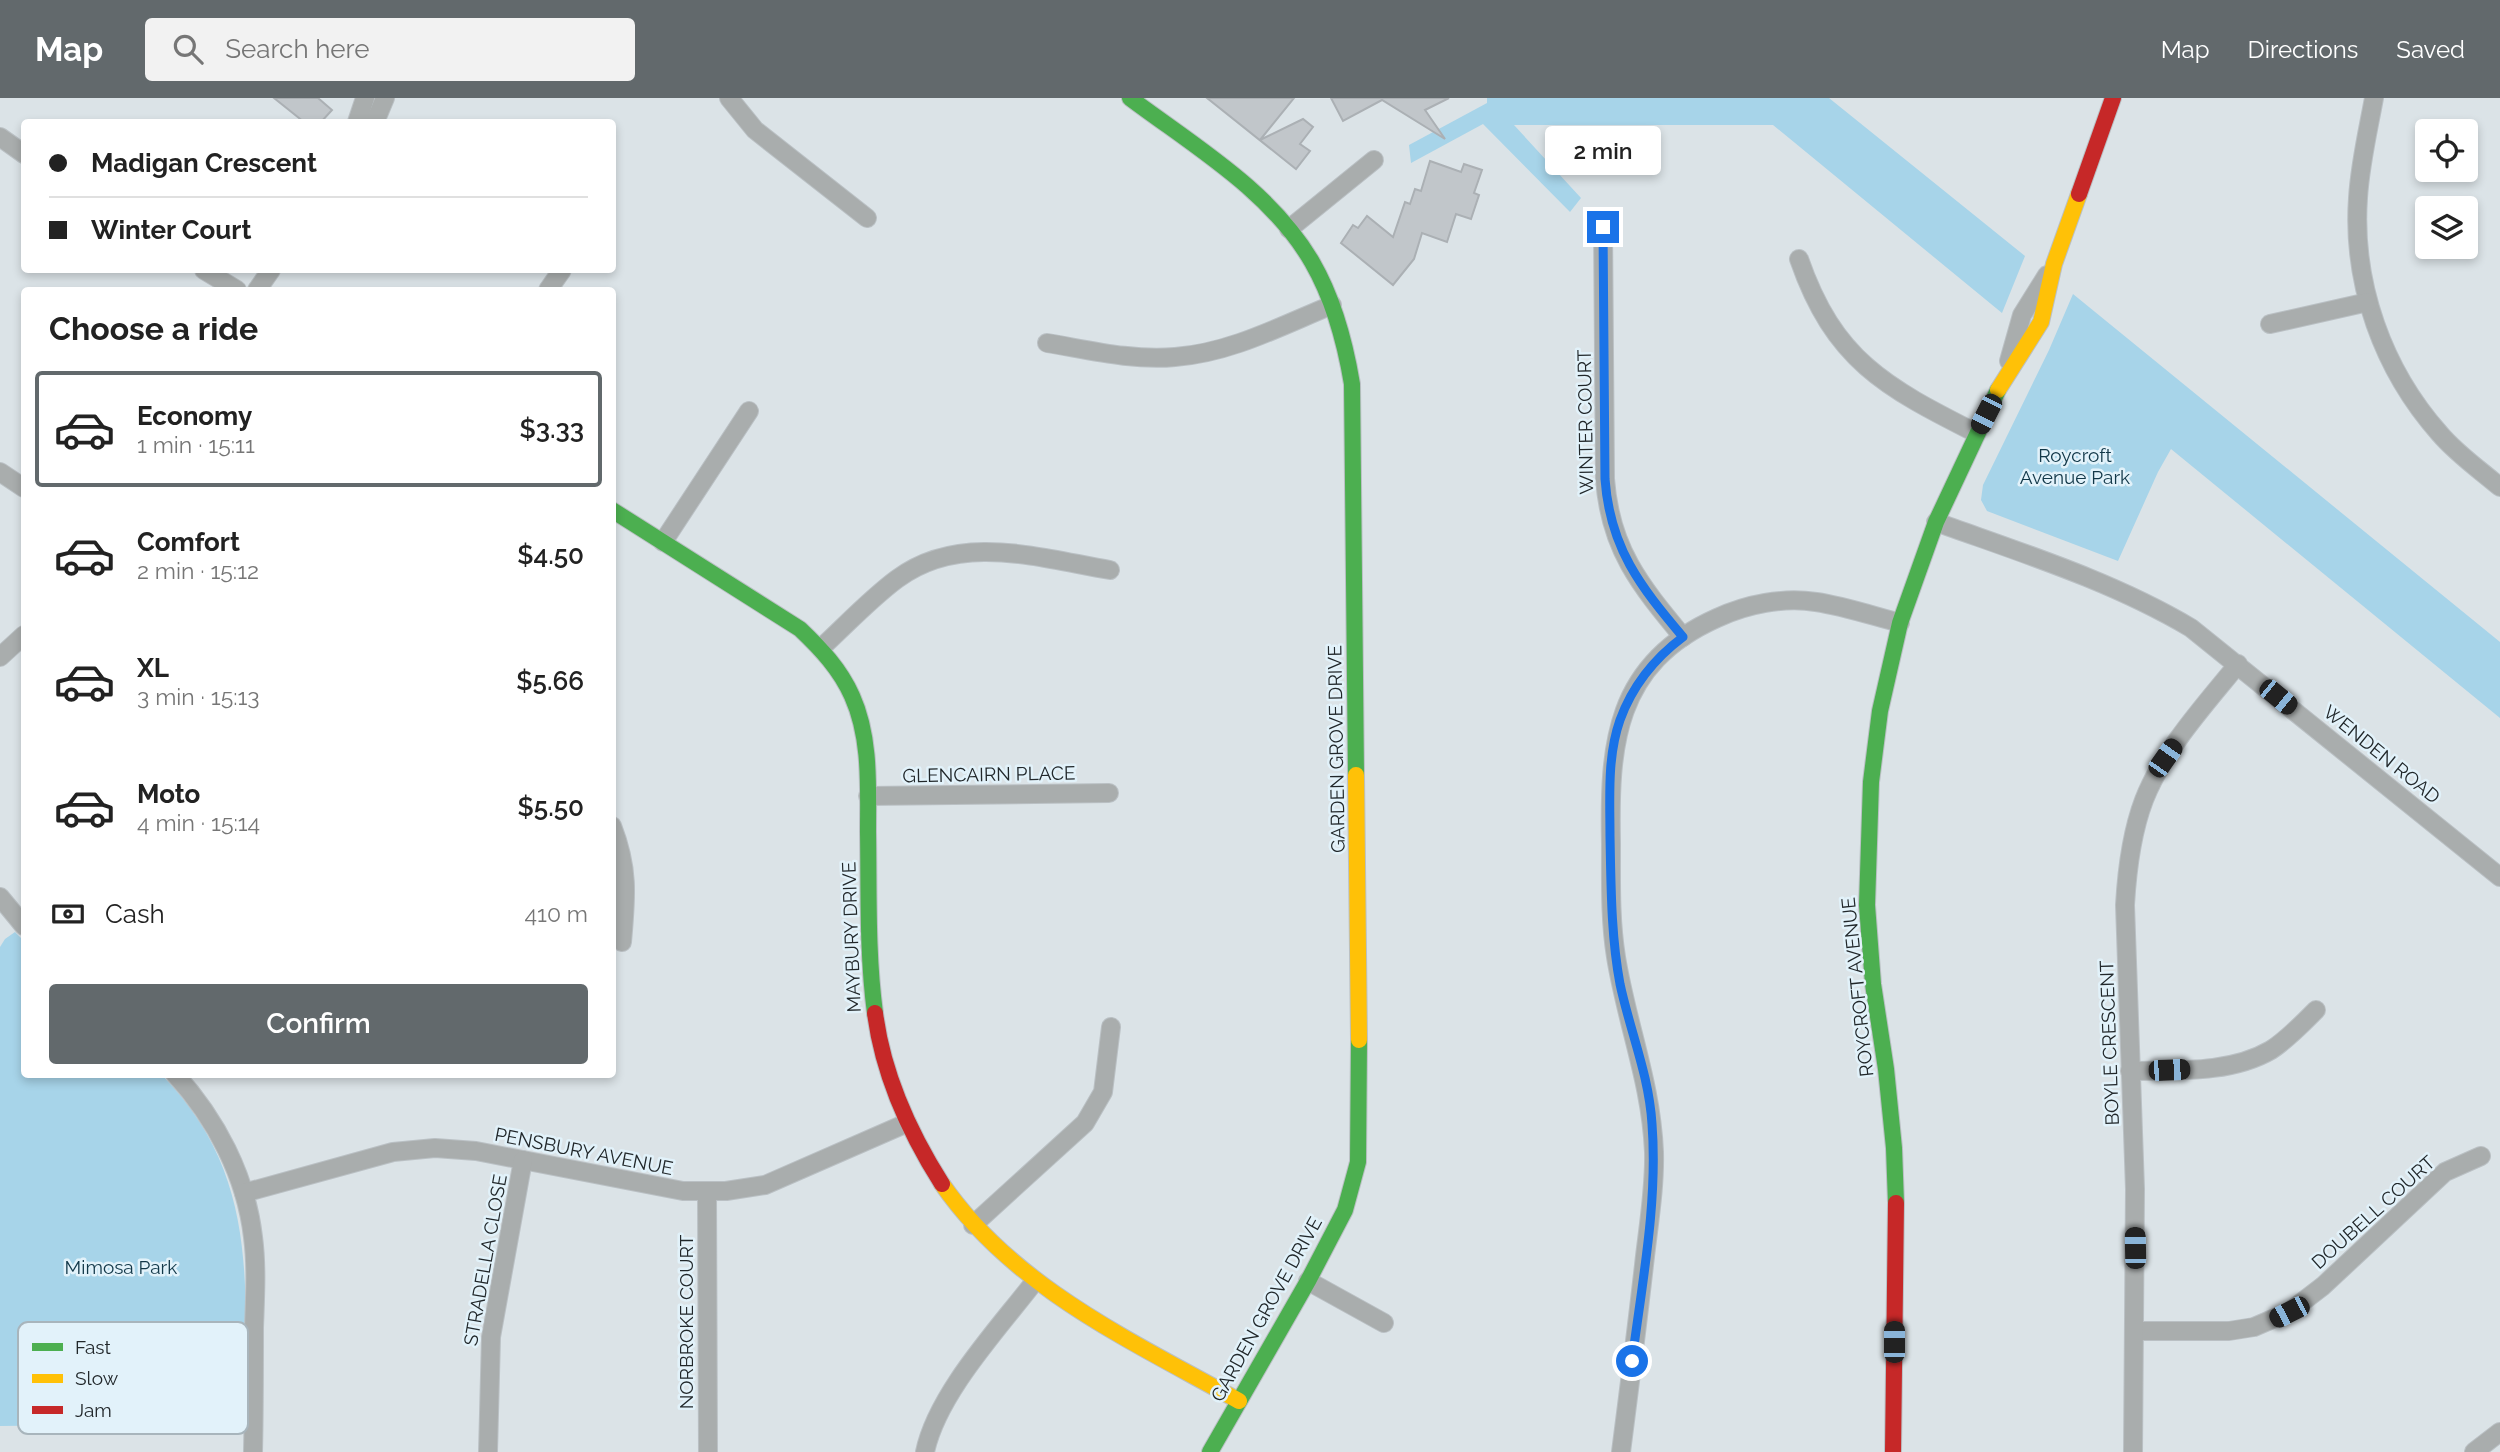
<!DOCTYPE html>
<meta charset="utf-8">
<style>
body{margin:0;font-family:Raleway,sans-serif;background:#f2f2f2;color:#222;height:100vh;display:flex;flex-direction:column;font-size:26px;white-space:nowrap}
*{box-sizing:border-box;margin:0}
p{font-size:23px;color:#767676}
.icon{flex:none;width:38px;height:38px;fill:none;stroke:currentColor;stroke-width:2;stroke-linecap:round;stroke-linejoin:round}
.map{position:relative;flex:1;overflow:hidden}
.side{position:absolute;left:21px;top:189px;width:595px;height:791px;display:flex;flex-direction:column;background:#fff;border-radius:7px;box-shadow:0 4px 10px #0003}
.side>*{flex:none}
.banner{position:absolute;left:21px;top:21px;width:595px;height:154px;border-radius:7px;box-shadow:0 4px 10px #0003;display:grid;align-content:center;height:154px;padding:0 28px;background:#fff}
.controls{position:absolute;left:2415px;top:21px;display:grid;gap:14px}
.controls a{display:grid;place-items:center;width:63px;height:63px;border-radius:7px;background:#fff;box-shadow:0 4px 10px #0003;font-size:35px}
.end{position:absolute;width:32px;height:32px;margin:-16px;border:9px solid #1a73e8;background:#fff;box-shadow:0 0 0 4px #fff}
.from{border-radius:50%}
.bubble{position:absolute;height:49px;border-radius:7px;background:#fff;box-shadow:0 4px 10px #0003;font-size:23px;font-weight:600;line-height:49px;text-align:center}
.car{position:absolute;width:21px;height:42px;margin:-21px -10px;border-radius:9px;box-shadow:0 0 5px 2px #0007;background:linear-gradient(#222 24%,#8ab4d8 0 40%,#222 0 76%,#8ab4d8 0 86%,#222 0)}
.banner b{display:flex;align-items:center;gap:24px;height:66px;font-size:26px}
.banner b+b{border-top:2px solid #e0e0e0}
.banner i{width:18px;height:18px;background:#222}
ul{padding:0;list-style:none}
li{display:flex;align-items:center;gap:21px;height:116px;margin:0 14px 10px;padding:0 14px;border:4px solid transparent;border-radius:7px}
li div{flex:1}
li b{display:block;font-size:26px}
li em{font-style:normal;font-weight:600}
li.selected{border-color:#62696c}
li>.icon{width:63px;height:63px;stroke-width:1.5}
h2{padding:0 28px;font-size:32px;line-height:84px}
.pay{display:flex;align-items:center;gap:18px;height:77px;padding:0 28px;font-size:26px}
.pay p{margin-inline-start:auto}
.primary-button{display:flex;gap:14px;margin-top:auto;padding:14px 28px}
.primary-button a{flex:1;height:80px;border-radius:7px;background:#62696c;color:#fff;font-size:28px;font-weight:600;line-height:80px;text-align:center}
header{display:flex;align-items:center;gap:42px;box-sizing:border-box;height:98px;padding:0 35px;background:#62696c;color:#fff}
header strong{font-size:33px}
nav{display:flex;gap:38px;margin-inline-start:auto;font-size:24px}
.search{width:490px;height:63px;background:#f2f2f2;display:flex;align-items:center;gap:18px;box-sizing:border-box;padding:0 24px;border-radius:7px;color:#767676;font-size:26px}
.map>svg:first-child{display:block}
.green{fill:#a7d4e9}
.building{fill:#c1c6ca;stroke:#abb0b4;stroke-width:2}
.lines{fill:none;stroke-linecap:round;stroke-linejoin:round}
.street-casing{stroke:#bac0c4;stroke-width:20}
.fast-casing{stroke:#bac0c4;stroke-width:18}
.slow-casing{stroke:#bac0c4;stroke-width:18}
.jam-casing{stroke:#bac0c4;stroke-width:18}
.street{stroke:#a9adad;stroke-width:18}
.fast{stroke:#4caf50;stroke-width:16}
.slow{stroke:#ffc107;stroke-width:16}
.jam{stroke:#c62828;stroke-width:16}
.route{stroke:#1a73e8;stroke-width:9}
.labels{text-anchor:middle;stroke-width:5;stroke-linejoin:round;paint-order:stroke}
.street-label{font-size:19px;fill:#21272a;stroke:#e2f2fa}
.park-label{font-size:19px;fill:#113748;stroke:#e2f2fa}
.key{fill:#e2f2fa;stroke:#a8b5bc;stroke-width:2}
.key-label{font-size:19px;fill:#21272a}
</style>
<header>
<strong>Map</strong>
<div class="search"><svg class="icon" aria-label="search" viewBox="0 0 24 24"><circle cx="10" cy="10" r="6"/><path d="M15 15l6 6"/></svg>Search here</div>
<nav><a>Map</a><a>Directions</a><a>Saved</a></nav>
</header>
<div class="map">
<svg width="2500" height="1354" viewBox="0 0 2500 1354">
<rect width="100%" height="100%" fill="#dbe3e7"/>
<!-- green -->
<g class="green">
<polygon points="1487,0 1829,0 2025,158 2002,215 1773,27 1514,27 1581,100 1570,114 1483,26 1411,65 1409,47 1487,5"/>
<polygon points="2073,196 2500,544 2500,620 2171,351 2158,374 2118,463 1987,413 1981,402 1983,387 2049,252"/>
<path d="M15,834L24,843V976L162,977C262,1079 245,1195 244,1325L0,1328V849L5,841Z"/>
</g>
<!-- building -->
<g class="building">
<polygon points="274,0 318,0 332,12 321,24 304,24"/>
<polygon points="1207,0 1294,0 1260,42 1303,21 1313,29 1300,46 1310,53 1296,71"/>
<polygon points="1331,0 1449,0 1425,12 1445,41 1382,2 1343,23"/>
<polygon points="1430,63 1461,74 1464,66 1482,72 1474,95 1479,97 1471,121 1456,116 1447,144 1422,135 1414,161 1393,187 1341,145 1353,127 1358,130 1367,118 1393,139 1405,104 1410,106 1415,91 1421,93"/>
</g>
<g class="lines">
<defs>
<g id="street">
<polyline points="729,0 755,32 867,120"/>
<path d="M2374,0C2368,33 2360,66 2358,100C2352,186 2383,272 2440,336C2457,356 2480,372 2500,389"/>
<polyline points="357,24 365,0"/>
<polyline points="375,24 385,0"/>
<polyline points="0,39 24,56"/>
<path d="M1603,129L1605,381C1610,451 1640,487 1683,539"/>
<polyline points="1289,131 1374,62"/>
<path d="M1799,161C1834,262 1885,289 1976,335"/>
<polyline points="204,172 237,192"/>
<polyline points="257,192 271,172"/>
<polyline points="548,192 562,172"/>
<polyline points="2270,226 2368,204"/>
<path d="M1047,245C1089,252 1133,263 1175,259C1230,255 1281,228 1332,207"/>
<polyline points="2009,263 2022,217 2047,177"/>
<polyline points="0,374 24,390"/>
<path d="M1936,424C2022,455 2112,483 2191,530L2500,779"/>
<polyline points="663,444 749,313"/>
<path d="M821,550C846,527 870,501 897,481C960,434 1039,460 1110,472"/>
<polyline points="0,559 24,537"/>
<polyline points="868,698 1109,695"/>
<path d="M612,728C629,771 626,799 622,844"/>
<polyline points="0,799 24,828"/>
<path d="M2130,973C2176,972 2230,976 2271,952C2288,941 2302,926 2316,912"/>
<path d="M175,976C216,1021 246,1078 253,1139C257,1169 255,1200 254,1230C254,1271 254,1313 253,1354"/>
<polyline points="707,1094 708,1354"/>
<polyline points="244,1095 393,1054 435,1050 476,1053 683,1093 726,1093 765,1087 907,1025"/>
<polyline points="973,1127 1085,1025 1103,994 1111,929"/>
<polyline points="1308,1183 1384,1225"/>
<polyline points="2134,1233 2229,1233 2254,1229 2289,1214 2323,1188 2445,1074 2481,1058"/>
<polyline points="488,1354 491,1239 523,1062"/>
<path d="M925,1354C937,1296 998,1231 1035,1183"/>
<path d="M1621,1354C1629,1292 1637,1229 1644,1167C1648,1130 1655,1091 1654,1054C1651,984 1627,927 1616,859C1610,822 1611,784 1611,746C1609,647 1614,566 1717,520C1747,506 1783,499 1816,504C1844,508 1873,518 1900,525"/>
<path d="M2133,1354L2135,1091L2125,807C2127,772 2131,736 2144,702C2164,651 2204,608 2238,566"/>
<polyline points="2474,1354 2500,1334"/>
</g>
<g id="fast">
<path d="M1130,0C1194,48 1271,93 1312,164C1334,202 1345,244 1352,286L1356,677"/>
<path d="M612,412L800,531C821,551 840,571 852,598C871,640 868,689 868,734C869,794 867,855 875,915"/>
<polyline points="1896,1105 1894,1050 1886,971 1873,886 1867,807 1871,684 1880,613 1900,525 1936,424 1998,292"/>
<polyline points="1210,1354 1308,1183 1345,1112 1358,1064 1359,942"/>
</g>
<g id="slow">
<polyline points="1998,292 2041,224 2054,166 2079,96"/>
<polyline points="1356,677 1359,942"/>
<path d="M942,1086C1014,1190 1132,1243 1239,1303"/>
</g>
<g id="jam">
<polyline points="2079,96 2113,0"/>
<path d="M875,915C883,977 909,1034 942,1086"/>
<polyline points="1893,1354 1896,1105"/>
</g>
</defs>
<!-- street casing -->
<use href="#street" class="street-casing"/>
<!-- fast casing -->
<use href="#fast" class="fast-casing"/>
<!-- slow casing -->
<use href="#slow" class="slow-casing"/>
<!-- jam casing -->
<use href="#jam" class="jam-casing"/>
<!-- street -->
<use href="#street" class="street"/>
<!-- fast -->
<use href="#fast" class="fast"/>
<!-- slow -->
<use href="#slow" class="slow"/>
<!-- jam -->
<use href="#jam" class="jam"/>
</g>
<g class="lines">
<!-- route -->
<path class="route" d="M1603,129L1605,381C1610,450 1640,488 1683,539C1655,560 1632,589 1620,622C1607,659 1610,700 1610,738C1611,788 1611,838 1620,886C1630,933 1649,977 1652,1026C1658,1104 1642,1185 1632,1263"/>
</g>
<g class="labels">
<!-- street labels -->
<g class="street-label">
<text transform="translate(1585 324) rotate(-91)" y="7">WINTER COURT</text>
<text transform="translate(1336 651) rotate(-91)" y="7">GARDEN GROVE DRIVE</text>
<text transform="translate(2382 656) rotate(39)" y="7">WENDEN ROAD</text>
<text transform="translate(989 676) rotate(-1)" y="7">GLENCAIRN PLACE</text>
<text transform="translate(851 839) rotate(-92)" y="7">MAYBURY DRIVE</text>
<text transform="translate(1857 889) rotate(-96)" y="7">ROYCROFT AVENUE</text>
<text transform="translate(2109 945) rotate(-92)" y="7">BOYLE CRESCENT</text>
<text transform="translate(584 1053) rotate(11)" y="7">PENSBURY AVENUE</text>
<text transform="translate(2373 1114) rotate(-42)" y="7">DOUBELL COURT</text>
<text transform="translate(485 1162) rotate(-80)" y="7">STRADELLA CLOSE</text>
<text transform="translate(1266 1211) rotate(-61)" y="7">GARDEN GROVE DRIVE</text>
<text transform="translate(686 1224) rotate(-90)" y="7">NORBROKE COURT</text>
</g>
<!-- park labels -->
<g class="park-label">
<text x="2075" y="364">Roycroft<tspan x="2075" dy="22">Avenue Park</tspan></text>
<text x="121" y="1176">Mimosa Park</text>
</g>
</g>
<!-- legend -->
<rect x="18" y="1224" width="230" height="112" rx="10" class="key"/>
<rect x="32" y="1245" width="31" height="8" fill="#4caf50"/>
<rect x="32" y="1276" width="31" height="9" fill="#ffc107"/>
<rect x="32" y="1308" width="31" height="8" fill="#c62828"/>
<g class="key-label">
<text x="75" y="1256">Fast</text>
<text x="75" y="1287">Slow</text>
<text x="75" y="1319">Jam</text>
</g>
</svg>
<div class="controls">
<a><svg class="icon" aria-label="locate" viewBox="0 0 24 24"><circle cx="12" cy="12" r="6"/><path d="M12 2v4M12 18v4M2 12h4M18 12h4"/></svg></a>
<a><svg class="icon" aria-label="layers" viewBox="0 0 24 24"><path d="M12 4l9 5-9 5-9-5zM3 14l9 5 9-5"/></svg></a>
</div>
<i class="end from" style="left:1632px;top:1263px"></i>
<i class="end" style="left:1603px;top:129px"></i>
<div class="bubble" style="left:1545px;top:28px;width:116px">2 min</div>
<i class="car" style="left:1986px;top:316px;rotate:207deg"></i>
<i class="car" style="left:2278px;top:599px;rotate:129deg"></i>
<i class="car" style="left:2165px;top:660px;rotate:35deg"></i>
<i class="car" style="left:2169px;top:972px;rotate:88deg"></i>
<i class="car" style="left:2135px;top:1150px;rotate:359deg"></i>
<i class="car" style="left:2289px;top:1214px;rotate:243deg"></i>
<i class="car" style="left:1894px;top:1244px;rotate:0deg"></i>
<div class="banner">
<b><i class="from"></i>Madigan Crescent</b>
<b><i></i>Winter Court</b>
</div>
<section class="side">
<h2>Choose a ride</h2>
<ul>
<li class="selected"><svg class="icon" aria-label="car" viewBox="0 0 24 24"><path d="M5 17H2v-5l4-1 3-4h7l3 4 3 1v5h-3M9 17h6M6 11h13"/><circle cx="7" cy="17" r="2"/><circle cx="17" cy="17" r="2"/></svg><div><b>Economy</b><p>1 min · 15:11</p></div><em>$3.33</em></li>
<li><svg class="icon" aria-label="car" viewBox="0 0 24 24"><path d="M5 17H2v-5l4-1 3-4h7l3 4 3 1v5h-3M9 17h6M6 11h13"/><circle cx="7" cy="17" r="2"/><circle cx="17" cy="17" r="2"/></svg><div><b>Comfort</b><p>2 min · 15:12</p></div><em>$4.50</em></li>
<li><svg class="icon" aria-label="car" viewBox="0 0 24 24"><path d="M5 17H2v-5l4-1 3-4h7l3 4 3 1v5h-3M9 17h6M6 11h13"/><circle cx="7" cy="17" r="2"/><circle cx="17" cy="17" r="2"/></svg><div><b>XL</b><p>3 min · 15:13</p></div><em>$5.66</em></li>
<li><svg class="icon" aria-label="car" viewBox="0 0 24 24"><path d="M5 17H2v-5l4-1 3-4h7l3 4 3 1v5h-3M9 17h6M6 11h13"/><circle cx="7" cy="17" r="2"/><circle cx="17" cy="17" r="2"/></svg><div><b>Moto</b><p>4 min · 15:14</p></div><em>$5.50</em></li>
</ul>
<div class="pay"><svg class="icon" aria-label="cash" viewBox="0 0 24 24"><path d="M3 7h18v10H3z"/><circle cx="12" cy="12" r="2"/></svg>Cash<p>410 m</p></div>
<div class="primary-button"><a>Confirm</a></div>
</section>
</div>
